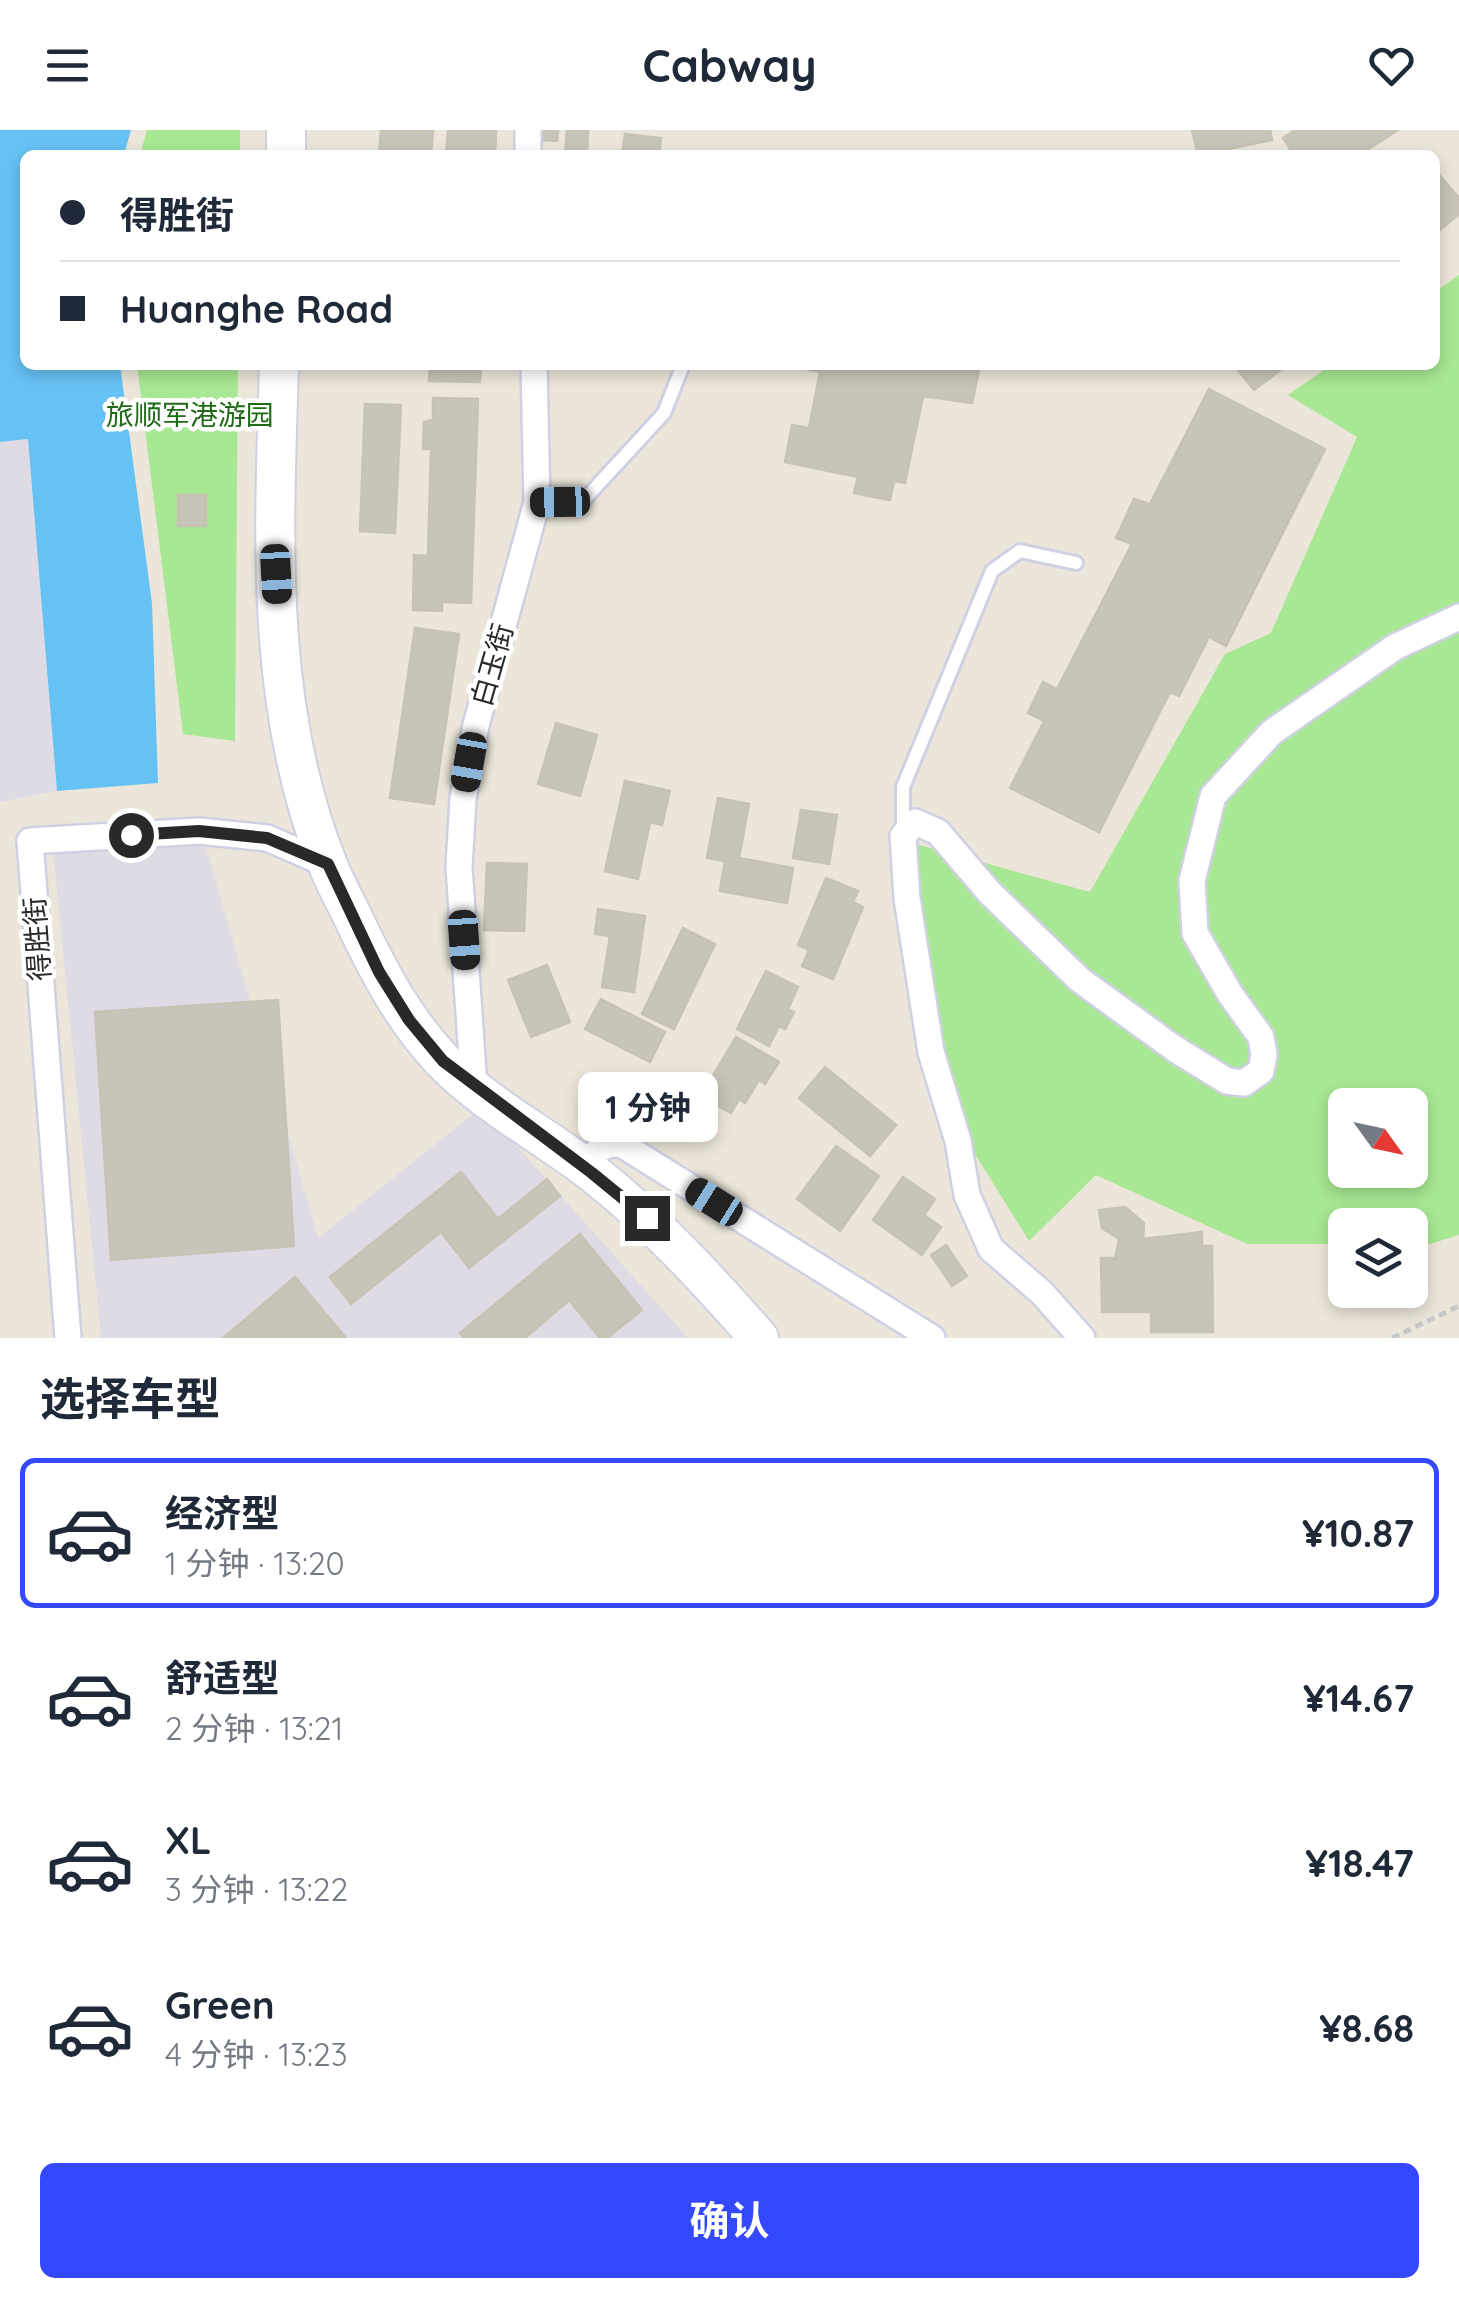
<!DOCTYPE html>
<html lang="zh">
<meta charset="utf-8">
<style>
body{margin:0;font-family:Quicksand,"Noto Sans SC",sans-serif;background:#f6f6f7;color:#1f2937;height:100vh;display:flex;flex-direction:column;font-size:38px;white-space:nowrap}
*{box-sizing:border-box;margin:0}
p{font-size:32px;color:#747a83}
.icon{flex:none;width:55px;height:55px;fill:none;stroke:currentColor;stroke-width:2;stroke-linecap:round;stroke-linejoin:round}
.map{position:relative;height:1208px;overflow:hidden}
.panel{display:flex;flex-direction:column;background:#fff;flex:1}
.panel>*{flex:none}
.banner{position:absolute;left:20px;top:20px;width:1420px;height:220px;border-radius:15px;box-shadow:0 5px 15px #0003;display:grid;align-content:center;height:220px;padding:0 40px;background:#fff}
.needle{width:65px;rotate:123deg}
.fabs{position:absolute;left:1328px;top:958px;display:grid;gap:20px}
.fabs a{display:grid;place-items:center;width:100px;height:100px;border-radius:15px;background:#fff;box-shadow:0 5px 15px #0003;font-size:50px}
.end{position:absolute;width:45px;height:45px;margin:-22px;border:12px solid #292929;background:#fff;box-shadow:0 0 0 5px #fff}
.from{border-radius:50%}
.bubble{position:absolute;height:70px;border-radius:15px;background:#fff;box-shadow:0 5px 15px #0003;font-size:32px;font-weight:700;line-height:70px;text-align:center}
.car{position:absolute;width:30px;height:60px;margin:-30px -15px;border-radius:12px;box-shadow:0 0 8px 2px #0007;background:linear-gradient(#222 24%,#8ab4d8 0 40%,#222 0 76%,#8ab4d8 0 86%,#222 0)}
.banner b{display:flex;align-items:center;gap:35px;height:95px;font-size:38px}
.banner b+b{border-top:2px solid #e0e1e3}
.banner i{width:25px;height:25px;background:#1f2937}
ul{padding:0;list-style:none}
li{display:flex;align-items:center;gap:30px;height:150px;margin:0 20px 15px;padding:0 20px;border:5px solid transparent;border-radius:15px}
li div{flex:1}
li b{display:block;font-size:38px}
li em{font-style:normal;font-weight:700}
li.current{border-color:#3448ff}
li>.icon{width:90px;height:90px;stroke-width:1.5}
h2{padding:0 40px;font-size:45px;line-height:120px}
.cta{display:flex;gap:20px;margin-top:auto;padding:20px 40px}
.cta a{flex:1;height:115px;border-radius:15px;background:#3448ff;color:#fff;font-size:40px;font-weight:700;line-height:115px;text-align:center}
header{display:flex;justify-content:space-between;align-items:center;height:130px;padding:0 40px;background:#fff;font-size:45px;font-weight:700}
.map>svg:first-child{display:block}
.industrial{fill:#dfdbe4}
.green{fill:#a8e793;fill-rule:evenodd}
.water{fill:#66c2f5}
.building{fill:#c7c4b9;stroke:#c8c2b4;stroke-width:2.5}
.lines{fill:none;stroke-linecap:round;stroke-linejoin:round}
.service-casing{stroke:#cfd1e3;stroke-width:18}
.minor-casing{stroke:#cfd1e3;stroke-width:30}
.secondary-casing{stroke:#cfd1e3;stroke-width:42}
.path{stroke:#c7c7c7;stroke-width:5;stroke-dasharray:8 5;stroke-linecap:butt}
.service{stroke:#fff;stroke-width:12}
.minor{stroke:#fff;stroke-width:25}
.secondary{stroke:#fff;stroke-width:38}
.route{stroke:#292929;stroke-width:12}
.labels{text-anchor:middle;stroke-width:9;stroke-linejoin:round;paint-order:stroke}
.park-label{font-size:28px;fill:#1f6a15;stroke:#fff}
.street-label{font-size:28px;fill:#292929;stroke:#fff}
</style>
<header><svg class="icon" aria-label="menu" viewBox="0 0 24 24"><path d="M4 6h16M4 12h16M4 18h16"/></svg>Cabway<svg class="icon" aria-label="heart" viewBox="0 0 24 24"><path d="M12 20l-8-8c-3-5 5-10 8-4 3-6 11-1 8 4z"/></svg></header>
<div class="map">
<svg width="1459" height="1208" viewBox="0 0 1459 1208">
<rect width="100%" height="100%" fill="#ece6da"/>
<!-- industrial -->
<g class="industrial">
<polygon points="28,309 57,661 0,672 0,312"/>
<polygon points="204,710 318,1108 482,977 688,1208 101,1208 53,719"/>
</g>
<!-- green -->
<g class="green">
<polygon points="147,0 240,0 240,25 140,25"/>
<path d="M1459,145V1105L1430,1114H1410V1095H1345V1114H1247L1096,1045L1029,1111L949,982L912,713L1090,762L1225,524L1271,503L1357,307L1288,265L1331,235H1435V162ZM1345,975H1410V1040H1345Z"/>
<polygon points="137,235 238,235 235,611 183,604"/>
</g>
<!-- water -->
<polygon class="water" points="0,0 131,0 124,25 25,25 25,235 120,235 152,473 158,653 57,661 28,309 0,312"/>
<!-- building -->
<g class="building">
<polygon points="381,0 433,0 431,25 379,25"/>
<polygon points="448,0 496,0 495,25 446,25"/>
<polygon points="540,0 558,0 557,11 540,10"/>
<polygon points="567,0 588,0 587,25 565,25"/>
<polygon points="1192,0 1270,0 1272,10 1198,25"/>
<polygon points="1296,0 1398,0 1359,25 1294,25 1283,8"/>
<polygon points="625,4 661,8 659,25 622,25"/>
<polygon points="1435,40 1459,68 1459,84 1435,104"/>
<polygon points="430,235 481,235 480,252 429,251"/>
<polygon points="808,235 980,235 972,273 923,266 905,353 894,351 890,370 854,363 858,347 785,332 792,295 809,298 820,242 807,239"/>
<polygon points="1234,235 1287,235 1254,260"/>
<polygon points="1209,259 1325,319 1226,516 1209,507 1179,566 1170,562 1099,702 1010,658 1044,591 1028,583 1043,552 1057,559 1132,414 1116,408 1134,369 1150,374"/>
<polygon points="433,268 478,269 471,473 442,472 442,481 413,480 414,425 428,426 431,319 423,319 424,292 433,290"/>
<polygon points="365,274 401,275 395,403 360,401"/>
<rect x="178" y="365" width="28" height="31"/>
<polygon points="415,498 459,504 434,674 390,668"/>
<polygon points="556,593 597,605 580,666 538,654"/>
<polygon points="625,651 670,661 662,695 650,692 638,749 605,741"/>
<polygon points="718,668 749,674 739,728 793,738 787,773 720,761 725,731 707,728"/>
<polygon points="801,680 837,685 829,734 793,728"/>
<polygon points="487,733 527,734 524,801 484,800"/>
<polygon points="826,748 858,761 853,772 863,777 833,849 802,836 809,820 798,815"/>
<polygon points="598,779 645,786 634,862 602,857 610,806 595,804"/>
<polygon points="683,798 715,814 674,899 642,884"/>
<polygon points="547,835 570,892 531,907 508,850"/>
<polygon points="766,841 798,857 788,879 794,882 785,899 779,896 769,916 737,899"/>
<polygon points="601,869 665,902 650,932 585,899"/>
<polygon points="278,870 294,1116 111,1130 95,882"/>
<polygon points="736,907 779,932 765,954 759,950 745,973 739,969 731,983 701,966"/>
<polygon points="825,937 896,995 870,1026 799,968"/>
<polygon points="836,1016 879,1046 840,1101 797,1069"/>
<polygon points="461,1042 498,1089 547,1049 560,1066 469,1138 441,1102 351,1174 330,1147"/>
<polygon points="903,1047 935,1069 924,1085 941,1097 922,1125 873,1090"/>
<polygon points="1125,1077 1144,1093 1143,1109 1202,1102 1202,1116 1212,1116 1213,1202 1151,1202 1151,1182 1102,1182 1101,1128 1115,1128 1119,1109 1102,1098 1099,1080"/>
<polygon points="580,1104 642,1180 607,1208 600,1208 569,1170 525,1208 464,1208 460,1203"/>
<polygon points="946,1115 967,1146 952,1156 931,1125"/>
<polygon points="295,1147 346,1208 223,1208"/>
</g>
<g class="lines">
<defs>
<g id="service">
<polyline points="537,372 583,371 664,283 683,235"/>
<polyline points="903,704 903,657 992,441 1020,421 1076,433"/>
</g>
<g id="minor">
<polyline points="528,0 528,25"/>
<polyline points="474,957 459,737 463,669 476,595 537,372 534,235"/>
<path d="M592,1043C590,1022 601,1013 621,1014L932,1208"/>
<polyline points="68,1208 30,711 199,701 267,708 327,734"/>
<polyline points="1082,1208 1042,1163 991,1119 967,1065 958,1011 931,922 907,768 903,706 915,692 938,702 989,762 1080,850 1175,919 1227,951 1244,953 1261,941 1264,925 1261,907 1230,864 1195,803 1192,751 1213,666 1272,602 1395,517 1459,487"/>
</g>
<g id="secondary">
<polyline points="286,25 286,0"/>
<path d="M279,235C274,402 264,577 328,735C336,756 348,776 357,796C380,844 405,891 442,930C485,975 544,1005 593,1043C655,1092 707,1149 759,1208"/>
</g>
</defs>
<!-- service casing -->
<use href="#service" class="service-casing"/>
<!-- minor casing -->
<use href="#minor" class="minor-casing"/>
<!-- secondary casing -->
<use href="#secondary" class="secondary-casing"/>
<!-- path -->
<polyline class="path" points="1392,1208 1459,1176"/>
<!-- service -->
<use href="#service" class="service"/>
<!-- minor -->
<use href="#minor" class="minor"/>
<!-- secondary -->
<use href="#secondary" class="secondary"/>
</g>
<g class="lines">
<!-- route -->
<polyline class="route" points="131,705 199,701 267,708 328,734 379,842 409,890 443,931 592,1043 647,1088"/>
</g>
<g class="labels">
<!-- park labels -->
<g class="park-label">
<text x="190" y="295">旅顺军港游园</text>
</g>
<!-- street labels -->
<g class="street-label">
<text transform="translate(492 535) rotate(-74)" y="10">白玉街</text>
<text transform="translate(37 809) rotate(-94)" y="10">得胜街</text>
</g>
</g>
</svg>
<div class="fabs">
<a><svg class="needle" viewBox="-14 -14 28 28"><path d="M0-13l5 13h-10z" fill="#e53935"/><path d="M0 13l5-13h-10z" fill="#747a83"/></svg></a>
<a><svg class="icon" aria-label="layers" viewBox="0 0 24 24"><path d="M12 4l9 5-9 5-9-5zM3 14l9 5 9-5"/></svg></a>
</div>
<i class="end from" style="left:131px;top:705px"></i>
<i class="end" style="left:647px;top:1088px"></i>
<div class="bubble" style="left:578px;top:942px;width:140px">1 分钟</div>
<i class="car" style="left:560px;top:372px;rotate:269deg"></i>
<i class="car" style="left:276px;top:444px;rotate:177deg"></i>
<i class="car" style="left:469px;top:632px;rotate:190deg"></i>
<i class="car" style="left:464px;top:810px;rotate:176deg"></i>
<i class="car" style="left:714px;top:1072px;rotate:302deg"></i>
<div class="banner">
<b><i class="from"></i>得胜街</b>
<b><i></i>Huanghe Road</b>
</div>
</div>
<section class="panel">
<h2>选择车型</h2>
<ul>
<li class="current"><svg class="icon" aria-label="car" viewBox="0 0 24 24"><path d="M5 17H2v-5l4-1 3-4h7l3 4 3 1v5h-3M9 17h6M6 11h13"/><circle cx="7" cy="17" r="2"/><circle cx="17" cy="17" r="2"/></svg><div><b>经济型</b><p>1 分钟 · 13:20</p></div><em>¥10.87</em></li>
<li><svg class="icon" aria-label="car" viewBox="0 0 24 24"><path d="M5 17H2v-5l4-1 3-4h7l3 4 3 1v5h-3M9 17h6M6 11h13"/><circle cx="7" cy="17" r="2"/><circle cx="17" cy="17" r="2"/></svg><div><b>舒适型</b><p>2 分钟 · 13:21</p></div><em>¥14.67</em></li>
<li><svg class="icon" aria-label="car" viewBox="0 0 24 24"><path d="M5 17H2v-5l4-1 3-4h7l3 4 3 1v5h-3M9 17h6M6 11h13"/><circle cx="7" cy="17" r="2"/><circle cx="17" cy="17" r="2"/></svg><div><b>XL</b><p>3 分钟 · 13:22</p></div><em>¥18.47</em></li>
<li><svg class="icon" aria-label="car" viewBox="0 0 24 24"><path d="M5 17H2v-5l4-1 3-4h7l3 4 3 1v5h-3M9 17h6M6 11h13"/><circle cx="7" cy="17" r="2"/><circle cx="17" cy="17" r="2"/></svg><div><b>Green</b><p>4 分钟 · 13:23</p></div><em>¥8.68</em></li>
</ul>
<div class="cta"><a>确认</a></div>
</section>
